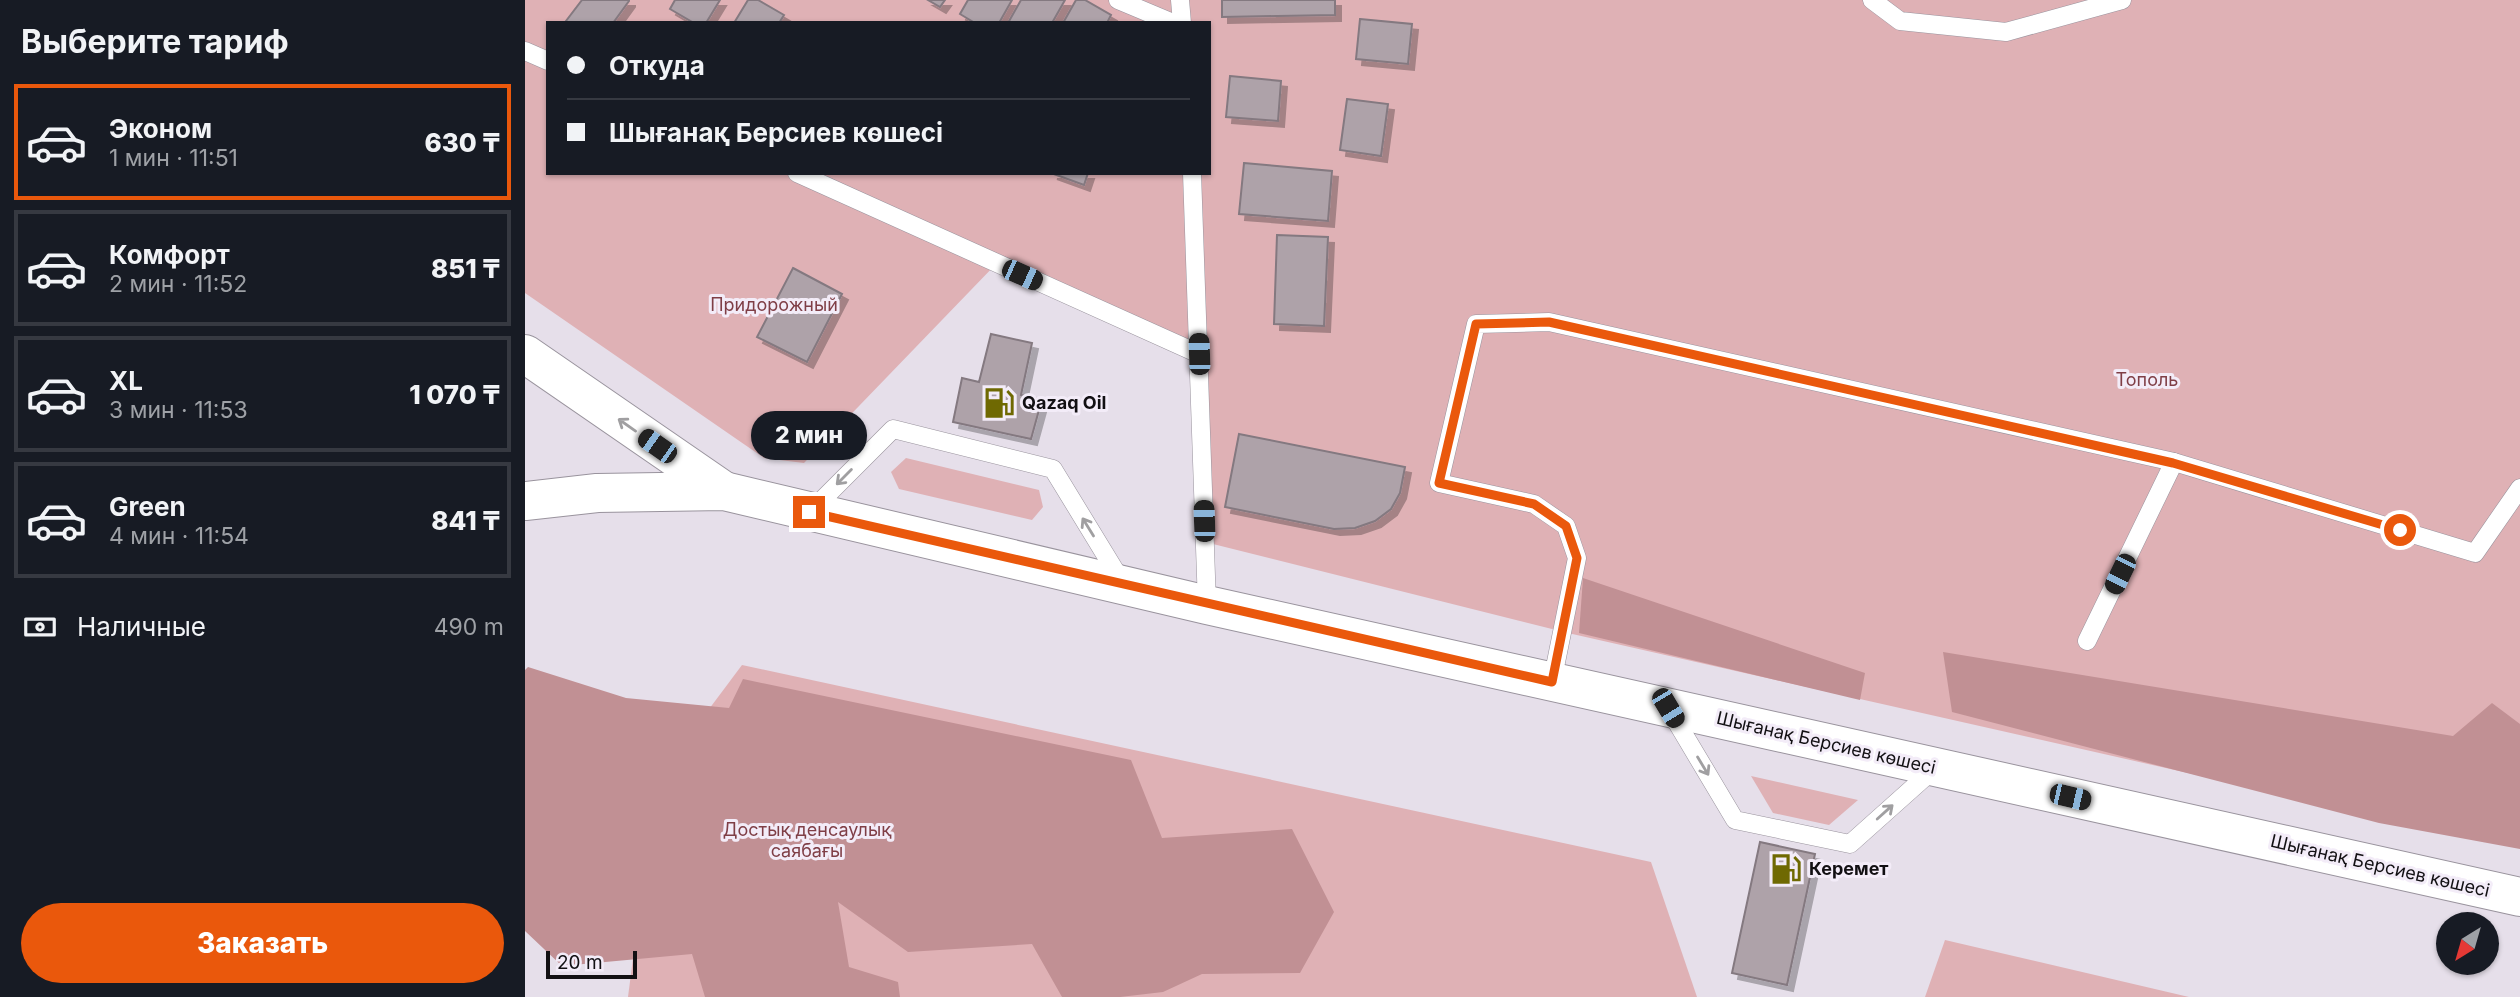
<!DOCTYPE html>
<html lang="ru">
<meta charset="utf-8">
<style>
body{margin:0;font-family:Inter,sans-serif;background:#20242c;color:#f1f3f6;height:100vh;display:flex;flex-direction:column;font-size:26px;white-space:nowrap}
*{box-sizing:border-box;margin:0}
p{font-size:23px;color:#9ea1a6}
.icon{flex:none;width:38px;height:38px;fill:none;stroke:currentColor;stroke-width:2;stroke-linecap:round;stroke-linejoin:round}
.map{position:relative;flex:1;overflow:hidden}
.drawer{display:flex;flex-direction:column;background:#171b24;width:525px}
.drawer>*{flex:none}
.guide{position:absolute;left:21px;top:21px;width:665px;height:154px;border-radius:0px;box-shadow:0 2px 5px #0004;display:grid;align-content:center;height:154px;padding:0 21px;background:#171b24}
.needle{width:46px;rotate:217deg}
.tools{position:absolute;left:1911px;top:912px;display:grid;gap:14px}
.tools a{display:grid;place-items:center;width:63px;height:63px;border-radius:50%;background:#171b24;box-shadow:0 2px 5px #0004;font-size:35px}
.scale{position:absolute;left:21px;bottom:18px;width:91px;box-sizing:border-box;padding-left:7px;border:4px solid #121013;border-top:0;font-size:19px;line-height:24px;white-space:nowrap;color:#121013;-webkit-text-stroke:5px #f3ecf8;paint-order:stroke}
.end{position:absolute;width:32px;height:32px;margin:-16px;border:9px solid #ea580c;background:#fff;box-shadow:0 0 0 4px #fff}
.from{border-radius:50%}
.bubble{position:absolute;height:49px;border-radius:24px;background:#171b24;box-shadow:0 2px 5px #0004;font-size:23px;font-weight:800;line-height:49px;text-align:center}
.car{position:absolute;width:21px;height:42px;margin:-21px -10px;border-radius:9px;box-shadow:0 0 5px 2px #0007;background:linear-gradient(#222 24%,#8ab4d8 0 40%,#222 0 76%,#8ab4d8 0 86%,#222 0)}
.guide b{display:flex;align-items:center;gap:24px;height:66px;font-size:26px}
.guide b+b{border-top:2px solid #363941}
.guide i{width:18px;height:18px;background:#f1f3f6}
ul{padding:0;list-style:none}
li{display:flex;align-items:center;gap:21px;height:116px;margin:0 14px 10px;padding:0 7px;border:4px solid #363941;border-radius:0px}
li div{flex:1}
li b{display:block;font-size:26px}
li em{font-style:normal;font-weight:800}
li.selected{border-color:#ea580c}
li>.icon{width:63px;height:63px;stroke-width:1.5}
h2{padding:0 21px;font-size:32px;line-height:84px}
.pay{display:flex;align-items:center;gap:18px;height:77px;padding:0 21px;font-size:26px}
.pay p{margin-inline-start:auto}
.action{display:flex;gap:14px;margin-top:auto;padding:14px 21px}
.action a{flex:1;height:80px;border-radius:42px;background:#ea580c;color:#fff;font-size:28px;font-weight:800;line-height:80px;text-align:center}
main{display:flex;flex:1;min-height:0}
.map>svg:first-child{display:block}
.green{fill:#dfb1b5;fill-rule:evenodd}
.forest{fill:#c19094}
.building{fill:#aea2a9;stroke:#847980;stroke-width:2;filter:url(#shadow)}
.lines{fill:none;stroke-linecap:round;stroke-linejoin:round}
.lane-casing{stroke:#99939d;stroke-width:19}
.secondary-casing{stroke:#99939d;stroke-width:40}
.lane{stroke:#fff;stroke-width:18}
.secondary{stroke:#fff;stroke-width:38}
.oneway{stroke:#a09fa1}
.route{stroke:#ea580c;stroke-width:9}
.labels{text-anchor:middle;stroke-width:6;stroke-linejoin:round;paint-order:stroke}
.park-label{font-size:18px;fill:#7f3e46;stroke:#f3ecf8}
.poi-label{font-size:18px;font-weight:bold;fill:#121013;stroke:#f3ecf8;text-anchor:start}
.street-label{font-size:18px;fill:#121013;stroke:#f3ecf8}
</style>
<main>
<section class="drawer">
<h2>Выберите тариф</h2>
<ul>
<li class="selected"><svg class="icon" aria-label="car" viewBox="0 0 24 24"><path d="M5 17H2v-5l4-1 3-4h7l3 4 3 1v5h-3M9 17h6M6 11h13"/><circle cx="7" cy="17" r="2"/><circle cx="17" cy="17" r="2"/></svg><div><b>Эконом</b><p>1 мин · 11:51</p></div><em>630 ₸</em></li>
<li><svg class="icon" aria-label="car" viewBox="0 0 24 24"><path d="M5 17H2v-5l4-1 3-4h7l3 4 3 1v5h-3M9 17h6M6 11h13"/><circle cx="7" cy="17" r="2"/><circle cx="17" cy="17" r="2"/></svg><div><b>Комфорт</b><p>2 мин · 11:52</p></div><em>851 ₸</em></li>
<li><svg class="icon" aria-label="car" viewBox="0 0 24 24"><path d="M5 17H2v-5l4-1 3-4h7l3 4 3 1v5h-3M9 17h6M6 11h13"/><circle cx="7" cy="17" r="2"/><circle cx="17" cy="17" r="2"/></svg><div><b>XL</b><p>3 мин · 11:53</p></div><em>1 070 ₸</em></li>
<li><svg class="icon" aria-label="car" viewBox="0 0 24 24"><path d="M5 17H2v-5l4-1 3-4h7l3 4 3 1v5h-3M9 17h6M6 11h13"/><circle cx="7" cy="17" r="2"/><circle cx="17" cy="17" r="2"/></svg><div><b>Green</b><p>4 мин · 11:54</p></div><em>841 ₸</em></li>
</ul>
<div class="pay"><svg class="icon" aria-label="cash" viewBox="0 0 24 24"><path d="M3 7h18v10H3z"/><circle cx="12" cy="12" r="2"/></svg>Наличные<p>490 m</p></div>
<div class="action"><a>Заказать</a></div>
</section>
<div class="map">
<svg width="1995" height="997" viewBox="0 0 1995 997">
<defs>
<filter id="shadow"><feDropShadow dx="6" dy="6" stdDeviation="0" flood-color="#0004"/></filter>
</defs>
<rect width="100%" height="100%" fill="#e6dfea"/>
<!-- green -->
<g class="green">
<path d="M0,0H1995V848L1043,633L688,544L673,359L472,263L279,463L239,458L0,293ZM23,23H684V173H23Z"/>
<polygon points="381,458 514,490 518,507 507,520 374,489 366,472"/>
<polygon points="217,665 1126,862 1172,997 103,997 131,780"/>
<polygon points="1226,776 1333,800 1304,825 1248,813"/>
<polygon points="1420,940 1664,997 1400,997"/>
</g>
<!-- forest -->
<g class="forest">
<polygon points="1058,578 1340,673 1335,700 1054,633"/>
<polygon points="1418,652 1928,736 1967,703 1995,724 1995,849 1854,823 1427,712"/>
<polygon points="3,667 101,698 204,708 218,679 606,760 637,838 767,829 809,912 775,973 677,974 638,992 595,997 537,997 507,944 383,952 313,902 324,967 373,982 375,997 180,997 167,954 37,966 0,931 0,670"/>
</g>
<!-- building -->
<g class="building">
<polygon points="57,0 104,0 104,1 88,23 44,23 41,21"/>
<polygon points="150,0 195,0 181,23 169,23 145,9"/>
<polygon points="223,0 233,0 259,15 254,23 209,23"/>
<polygon points="403,0 420,0 415,7"/>
<polygon points="443,0 487,0 474,23 450,23 435,14"/>
<polygon points="496,0 540,0 527,23 483,23"/>
<polygon points="551,0 560,0 586,15 582,23 538,23"/>
<polygon points="697,0 810,0 810,15 697,17"/>
<polygon points="835,19 887,24 883,64 831,59"/>
<polygon points="705,76 756,81 753,121 701,117"/>
<polygon points="822,99 863,104 856,156 815,150"/>
<polygon points="719,163 807,171 803,221 714,214"/>
<polygon points="526,173 563,173 559,185"/>
<polygon points="752,235 803,237 799,326 749,324"/>
<polygon points="268,268 317,294 282,362 232,337"/>
<polygon points="466,334 507,343 496,395 517,399 506,439 428,422 437,378 454,382"/>
<polygon points="714,434 880,467 875,493 866,509 850,521 830,528 809,529 700,507"/>
<polygon points="1235,842 1290,854 1262,985 1207,973"/>
</g>
<g class="lines">
<defs>
<g id="lane">
<polyline points="593,0 648,23"/>
<polyline points="655,0 657,23"/>
<polyline points="1347,0 1375,21 1481,32 1597,0"/>
<polyline points="0,51 23,61"/>
<polyline points="272,173 674,354"/>
<polyline points="667,173 682,605"/>
<polyline points="286,511 368,429 528,469 597,582"/>
<polyline points="1562,641 1649,462 1950,553 1995,488"/>
<polyline points="1027,682 1052,558 1041,526 1009,504 914,483 951,324 1024,322 1649,462"/>
<polyline points="1145,711 1210,820 1325,844 1409,769"/>
</g>
<g id="secondary">
<polyline points="0,354 199,491"/>
<polyline points="0,501 72,493 199,491 682,605 1995,897"/>
</g>
</defs>
<!-- lane casing -->
<use href="#lane" class="lane-casing"/>
<!-- secondary casing -->
<use href="#secondary" class="secondary-casing"/>
<!-- lane -->
<use href="#lane" class="lane"/>
<!-- secondary -->
<use href="#secondary" class="secondary"/>
</g>
<!-- one-way arrows -->
<defs><path id="oneway-shaft" d="M-6 0H5M1.5-3L5.5 0L1.5 3" fill="none" stroke-width="1.6" stroke-linecap="round" stroke-linejoin="round" transform="scale(1.75)"/></defs>
<g class="oneway">
<use href="#oneway-shaft" transform="translate(102 425) rotate(-145)"/>
<use href="#oneway-shaft" transform="translate(319 477) rotate(135)"/>
<use href="#oneway-shaft" transform="translate(563 527) rotate(-122)"/>
<use href="#oneway-shaft" transform="translate(1178 766) rotate(59)"/>
<use href="#oneway-shaft" transform="translate(1360 812) rotate(-42)"/>
</g>
<g class="lines">
<!-- route -->
<polyline class="route" points="284,512 1027,682 1052,558 1041,526 1009,504 914,483 951,324 1024,322 1648,463 1875,530"/>
</g>
<!-- icons -->
<defs>
<symbol id="fuel-bare" viewBox="-9 -9 18 18"><path d="M-5.5-6h7V0h2V4h1.3V-2.5L3-4.5l.8-.8L6-3V5H2.5V1h-1V6h-7ZM-4.2-4.7v3.2H.2V-4.7Z" fill="#6f6902" stroke="#f3ecf8" stroke-width="2.5" paint-order="stroke"/></symbol>
</defs>
<g fill-rule="evenodd">
<use href="#fuel-bare" x="452" y="381" width="44" height="44"/>
<use href="#fuel-bare" x="1239" y="847" width="44" height="44"/>
</g>
<g class="labels">
<!-- park labels -->
<g class="park-label">
<text x="249" y="311">Придорожный</text>
<text x="1622" y="386">Тополь</text>
<text x="282" y="836">Достық денсаулық<tspan x="282" dy="21">саябағы</tspan></text>
</g>
<!-- poi labels -->
<g class="poi-label">
<text x="497" y="409">Qazaq Oil</text>
<text x="1284" y="875">Керемет</text>
</g>
<!-- street labels -->
<g class="street-label">
<text transform="translate(1301 743) rotate(13)" y="6">Шығанақ Берсиев көшесі</text>
<text transform="translate(1855 866) rotate(13)" y="6">Шығанақ Берсиев көшесі</text>
</g>
</g>
</svg>
<div class="tools">
<a><svg class="needle" viewBox="-14 -14 28 28"><path d="M0-13l5 13h-10z" fill="#e53935"/><path d="M0 13l5-13h-10z" fill="#9ea1a6"/></svg></a>
</div>
<div class="scale">20 m</div>
<i class="end from" style="left:1875px;top:530px"></i>
<i class="end" style="left:284px;top:512px"></i>
<div class="bubble" style="left:226px;top:411px;width:116px">2 мин</div>
<i class="car" style="left:497px;top:275px;rotate:114deg"></i>
<i class="car" style="left:674px;top:354px;rotate:358deg"></i>
<i class="car" style="left:132px;top:446px;rotate:305deg"></i>
<i class="car" style="left:679px;top:521px;rotate:358deg"></i>
<i class="car" style="left:1595px;top:574px;rotate:206deg"></i>
<i class="car" style="left:1143px;top:708px;rotate:149deg"></i>
<i class="car" style="left:1545px;top:797px;rotate:103deg"></i>
<div class="guide">
<b><i class="from"></i>Откуда</b>
<b><i></i>Шығанақ Берсиев көшесі</b>
</div>
</div>
</main>
